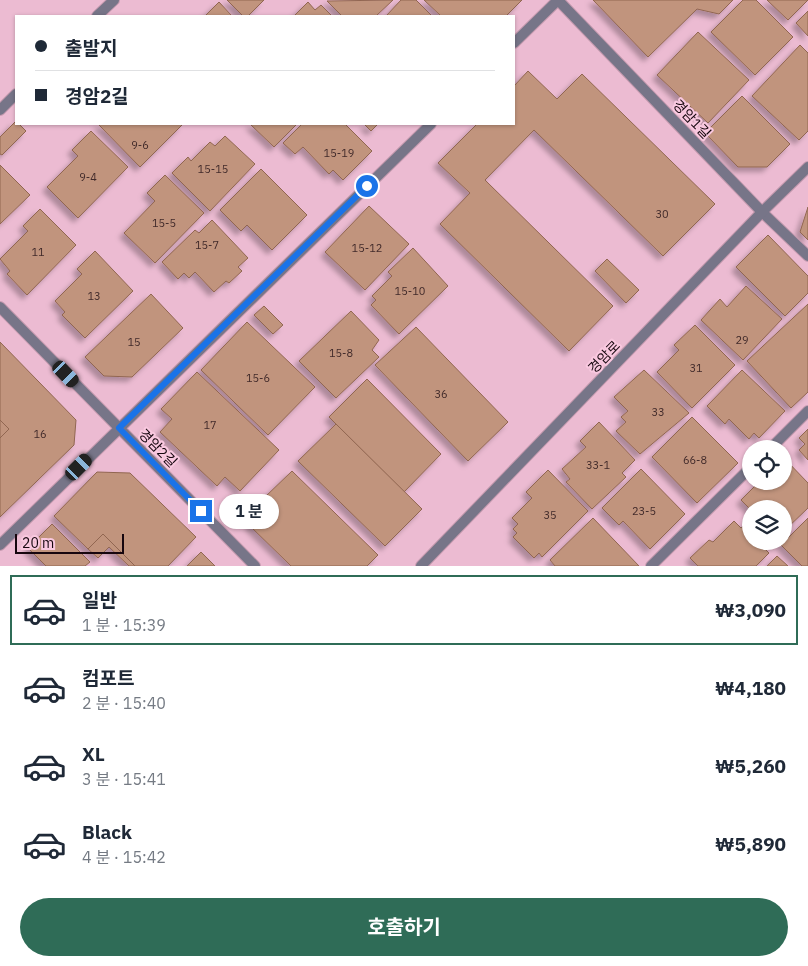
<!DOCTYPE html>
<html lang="ko">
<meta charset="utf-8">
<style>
body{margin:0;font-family:"IBM Plex Sans","Noto Sans KR",sans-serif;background:#f6f6f7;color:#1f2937;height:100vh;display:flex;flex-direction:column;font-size:19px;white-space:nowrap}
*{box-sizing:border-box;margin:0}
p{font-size:16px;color:#747a83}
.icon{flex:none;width:28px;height:28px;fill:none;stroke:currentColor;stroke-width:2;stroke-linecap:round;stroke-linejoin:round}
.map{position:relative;height:566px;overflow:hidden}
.drawer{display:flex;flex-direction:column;background:#fff;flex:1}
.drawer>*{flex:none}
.top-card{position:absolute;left:15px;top:15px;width:500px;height:110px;border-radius:0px;box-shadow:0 1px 4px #0004;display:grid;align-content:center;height:110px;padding:0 20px;background:#fff}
.buttons{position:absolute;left:742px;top:440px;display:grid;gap:10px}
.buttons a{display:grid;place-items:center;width:50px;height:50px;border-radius:50%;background:#fff;box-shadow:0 1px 4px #0004;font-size:25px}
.scale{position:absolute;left:15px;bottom:12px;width:109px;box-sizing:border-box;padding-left:5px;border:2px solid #16060e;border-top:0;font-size:14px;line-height:18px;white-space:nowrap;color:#16060e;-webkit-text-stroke:4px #f9c8df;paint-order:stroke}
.end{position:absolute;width:22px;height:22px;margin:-11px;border:6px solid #1a73e8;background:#fff;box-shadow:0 0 0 2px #fff}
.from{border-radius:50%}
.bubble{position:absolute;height:35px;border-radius:18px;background:#fff;box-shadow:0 1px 4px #0004;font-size:16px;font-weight:700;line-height:35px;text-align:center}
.car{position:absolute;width:15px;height:30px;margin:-15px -8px;border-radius:6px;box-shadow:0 0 4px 1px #0007;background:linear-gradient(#222 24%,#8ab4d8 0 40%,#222 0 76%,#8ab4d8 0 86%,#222 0)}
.top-card b{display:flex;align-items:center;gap:18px;height:48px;font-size:19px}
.top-card b+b{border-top:1px solid #e0e1e3}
.top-card i{width:12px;height:12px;background:#1f2937}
ul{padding:9px 0 0;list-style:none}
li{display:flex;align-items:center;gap:15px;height:70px;margin:0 10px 8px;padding:0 10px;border:2px solid transparent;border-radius:0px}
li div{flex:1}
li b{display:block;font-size:19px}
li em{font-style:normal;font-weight:700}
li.current{border-color:#2f6c57}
li>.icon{width:45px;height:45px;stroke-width:1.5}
.action{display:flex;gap:10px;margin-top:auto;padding:10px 20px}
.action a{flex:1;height:58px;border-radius:30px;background:#2f6c57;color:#fff;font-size:20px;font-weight:700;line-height:58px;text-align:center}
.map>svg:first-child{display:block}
.building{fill:#c1947d;stroke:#916651;filter:url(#shadow)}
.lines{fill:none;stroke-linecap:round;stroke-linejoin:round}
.service-casing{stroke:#c59aaf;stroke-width:12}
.minor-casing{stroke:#c59aaf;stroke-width:12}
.tertiary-casing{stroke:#c59aaf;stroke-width:12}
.service{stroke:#777588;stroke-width:10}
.minor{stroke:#777588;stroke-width:10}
.tertiary{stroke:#777588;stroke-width:10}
.route{stroke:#1a73e8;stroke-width:6}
.labels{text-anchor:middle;stroke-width:4;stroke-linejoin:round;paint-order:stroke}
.number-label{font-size:11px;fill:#412a2a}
.street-label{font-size:14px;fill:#16060e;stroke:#f9c8df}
</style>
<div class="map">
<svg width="808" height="566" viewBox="0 0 808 566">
<defs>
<filter id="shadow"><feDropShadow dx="-4.5" dy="4.5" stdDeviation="2.5" flood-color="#0004"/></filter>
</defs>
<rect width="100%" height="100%" fill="#ecbbd2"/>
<!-- building -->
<g class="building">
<polygon points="227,0 264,0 248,16 243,16"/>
<polygon points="393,0 376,16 342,16 327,1"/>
<polygon points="401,0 416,0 432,16 386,16"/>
<polygon points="424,0 522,0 506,16 441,16"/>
<polygon points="593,0 733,0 719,14 697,9 648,57"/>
<polygon points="743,0 756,0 793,37 755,75 711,32"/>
<polygon points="767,0 808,0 788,20"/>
<polygon points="219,2 232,16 205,16"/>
<polygon points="308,2 315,10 321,5 332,16 294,16"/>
<polygon points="808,11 808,36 796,23"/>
<polygon points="698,32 749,80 708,123 657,75"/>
<polygon points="800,45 808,53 808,131 799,140 752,96"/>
<polygon points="528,71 557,99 582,74 715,204 663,256 534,130 485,180 613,306 569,351 440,224 470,193 438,163 477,124 514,124 514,86"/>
<polygon points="742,96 790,144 767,167 738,167 705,133"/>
<polygon points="16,121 16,124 19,124 26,131 2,155 0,154 0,137"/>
<polygon points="98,124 183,124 140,167"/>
<polygon points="250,124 297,124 274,147"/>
<polygon points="302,124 345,124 372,151 343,180 333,170 329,174 303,147 295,154 283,143"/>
<polygon points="364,124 378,124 371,131"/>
<polygon points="91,131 128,167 78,218 47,187 78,156 72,150"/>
<polygon points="225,136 255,164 210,211 172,173 188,157 191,161 210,142 215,146"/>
<polygon points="0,165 30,195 0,224"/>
<polygon points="261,169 307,215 272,250 247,225 241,231 220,210"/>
<polygon points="165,175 204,213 155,263 124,233 155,201 147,193"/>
<polygon points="369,206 409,244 365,290 325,252"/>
<polygon points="808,207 808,240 800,232"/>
<polygon points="40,209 76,245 27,295 7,274 10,271 0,259 28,231 23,226"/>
<polygon points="212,220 248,258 238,267 242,271 229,283 226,281 214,292 195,272 189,278 184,273 178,279 162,262 195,230 199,233"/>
<polygon points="768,235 808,276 808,293 785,316 736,267"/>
<polygon points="413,248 448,286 399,334 371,305 376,300 372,296 392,276 388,272"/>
<polygon points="95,251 133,291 85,338 62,315 65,312 55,301 82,274 77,269"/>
<polygon points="607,259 639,290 626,303 595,271"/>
<polygon points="746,286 782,319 743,360 701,320 720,299 727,307"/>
<polygon points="151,294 183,328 132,377 104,376 85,357"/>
<polygon points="808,304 808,392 791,408 747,361"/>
<polygon points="264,306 283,325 273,334 254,315"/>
<polygon points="351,311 379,340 372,350 379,357 336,398 299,361"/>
<polygon points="247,322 315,387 268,435 201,370"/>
<polygon points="695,325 735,365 692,408 657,372 679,350 674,345"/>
<polygon points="416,327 508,422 468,461 375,365"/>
<polygon points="0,342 76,420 74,445 0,517 0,438 9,429 0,420"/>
<polygon points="644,370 689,413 640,454 616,431 626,422 621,417 628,411 614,397"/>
<polygon points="742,370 785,411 759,438 754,433 749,439 729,419 725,424 707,406"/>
<polygon points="197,372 279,450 240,491 225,477 217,486 160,432 172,419 161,409"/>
<polygon points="367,379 441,454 404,492 329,417"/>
<polygon points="692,417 738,463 697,503 652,457"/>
<polygon points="0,420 9,429 0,438"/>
<polygon points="599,422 635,460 622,473 626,477 592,509 566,482 570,479 562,469 586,447 580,441"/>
<polygon points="336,424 422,509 385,546 298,461"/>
<polygon points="808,429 808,460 799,450 805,444 799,438"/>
<polygon points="784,458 808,483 808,508 784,531 784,509 751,509 751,510 741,500 760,481 784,481"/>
<polygon points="641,469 685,514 650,549 623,521 619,525 602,508"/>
<polygon points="548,470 588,511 542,557 539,553 534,558 513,537 517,533 513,529 518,524 512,518 532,498 526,492"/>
<polygon points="292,471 378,555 367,566 291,566 249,525 271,503 265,497"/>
<polygon points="97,472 130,473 196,537 168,566 135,566 103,534 88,549 54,516"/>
<polygon points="593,518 639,566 555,566 550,560"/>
<polygon points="808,518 808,566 802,566 781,545"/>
<polygon points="734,521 741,528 747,522 751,527 751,541 766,541 762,546 769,553 756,566 698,566 690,558 709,540 713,542"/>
<polygon points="52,524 90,562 85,566 46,566 28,548"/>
<polygon points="103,534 135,566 129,566 109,547 98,558 88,549"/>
<polygon points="201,552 215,566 187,566"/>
<polygon points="777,556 788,566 767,566"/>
</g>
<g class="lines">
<defs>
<g id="service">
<polyline points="770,449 808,411"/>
<polyline points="651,566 751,467"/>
</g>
<g id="minor">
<polyline points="97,16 114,0"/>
<polyline points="514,43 558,0 762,212 808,256"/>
<polyline points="0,110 16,94"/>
<polyline points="0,307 255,566"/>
<polyline points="0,545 431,124"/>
</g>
<polyline id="tertiary" points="421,566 762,212 808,167"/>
</defs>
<!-- service casing -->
<use href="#service" class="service-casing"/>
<!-- minor casing -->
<use href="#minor" class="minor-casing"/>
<!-- tertiary casing -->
<use href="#tertiary" class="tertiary-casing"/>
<!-- service -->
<use href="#service" class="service"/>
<!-- minor -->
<use href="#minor" class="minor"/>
<!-- tertiary -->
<use href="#tertiary" class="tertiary"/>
</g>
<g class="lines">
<!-- route -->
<polyline class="route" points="201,511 119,428 367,186"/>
</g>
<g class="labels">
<!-- number labels -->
<g class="number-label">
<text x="140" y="149">9-6</text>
<text x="339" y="157">15-19</text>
<text x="213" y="173">15-15</text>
<text x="88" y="181">9-4</text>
<text x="662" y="218">30</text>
<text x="164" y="227">15-5</text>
<text x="207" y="249">15-7</text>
<text x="367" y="252">15-12</text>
<text x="38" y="256">11</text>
<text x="410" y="295">15-10</text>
<text x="94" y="300">13</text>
<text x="742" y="344">29</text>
<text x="134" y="346">15</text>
<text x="341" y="357">15-8</text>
<text x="696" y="372">31</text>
<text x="258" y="382">15-6</text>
<text x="441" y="398">36</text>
<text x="658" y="416">33</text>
<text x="210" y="429">17</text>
<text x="40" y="438">16</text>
<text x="695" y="464">66-8</text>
<text x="598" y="469">33-1</text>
<text x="644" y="515">23-5</text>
<text x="550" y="519">35</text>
</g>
<!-- street labels -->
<g class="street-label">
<text transform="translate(692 119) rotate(46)" y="5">경암1길</text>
<text transform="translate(604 357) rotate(-46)" y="5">경암로</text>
<text transform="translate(158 448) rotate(45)" y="5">경암2길</text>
</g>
</g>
</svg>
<div class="buttons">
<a><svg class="icon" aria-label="locate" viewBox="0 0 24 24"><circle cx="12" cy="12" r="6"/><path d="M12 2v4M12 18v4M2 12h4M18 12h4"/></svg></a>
<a><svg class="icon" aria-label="layers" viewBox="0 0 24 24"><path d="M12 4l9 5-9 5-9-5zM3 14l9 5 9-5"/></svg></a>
</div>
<div class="scale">20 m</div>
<i class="end from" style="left:367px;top:186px"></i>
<i class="end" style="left:201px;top:511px"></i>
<div class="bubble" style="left:219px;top:494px;width:60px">1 분</div>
<i class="car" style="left:66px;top:374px;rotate:136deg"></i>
<i class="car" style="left:79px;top:467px;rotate:45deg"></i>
<div class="top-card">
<b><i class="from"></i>출발지</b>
<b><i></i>경암2길</b>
</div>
</div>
<section class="drawer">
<ul>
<li class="current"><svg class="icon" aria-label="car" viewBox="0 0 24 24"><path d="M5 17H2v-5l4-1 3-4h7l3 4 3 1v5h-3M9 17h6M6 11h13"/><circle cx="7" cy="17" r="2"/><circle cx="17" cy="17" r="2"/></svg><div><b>일반</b><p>1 분 · 15:39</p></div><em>₩3,090</em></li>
<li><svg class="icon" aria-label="car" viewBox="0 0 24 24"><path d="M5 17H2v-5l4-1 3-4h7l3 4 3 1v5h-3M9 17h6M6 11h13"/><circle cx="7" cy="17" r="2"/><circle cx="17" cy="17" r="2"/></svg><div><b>컴포트</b><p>2 분 · 15:40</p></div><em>₩4,180</em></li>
<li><svg class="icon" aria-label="car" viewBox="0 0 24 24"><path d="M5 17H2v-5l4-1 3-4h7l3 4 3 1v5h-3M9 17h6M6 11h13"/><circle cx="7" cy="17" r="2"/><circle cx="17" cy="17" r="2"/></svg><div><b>XL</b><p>3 분 · 15:41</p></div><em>₩5,260</em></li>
<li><svg class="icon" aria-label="car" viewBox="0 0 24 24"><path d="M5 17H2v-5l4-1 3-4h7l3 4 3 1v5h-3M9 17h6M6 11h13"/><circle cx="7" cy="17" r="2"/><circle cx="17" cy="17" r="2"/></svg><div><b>Black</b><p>4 분 · 15:42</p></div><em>₩5,890</em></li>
</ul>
<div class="action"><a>호출하기</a></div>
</section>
